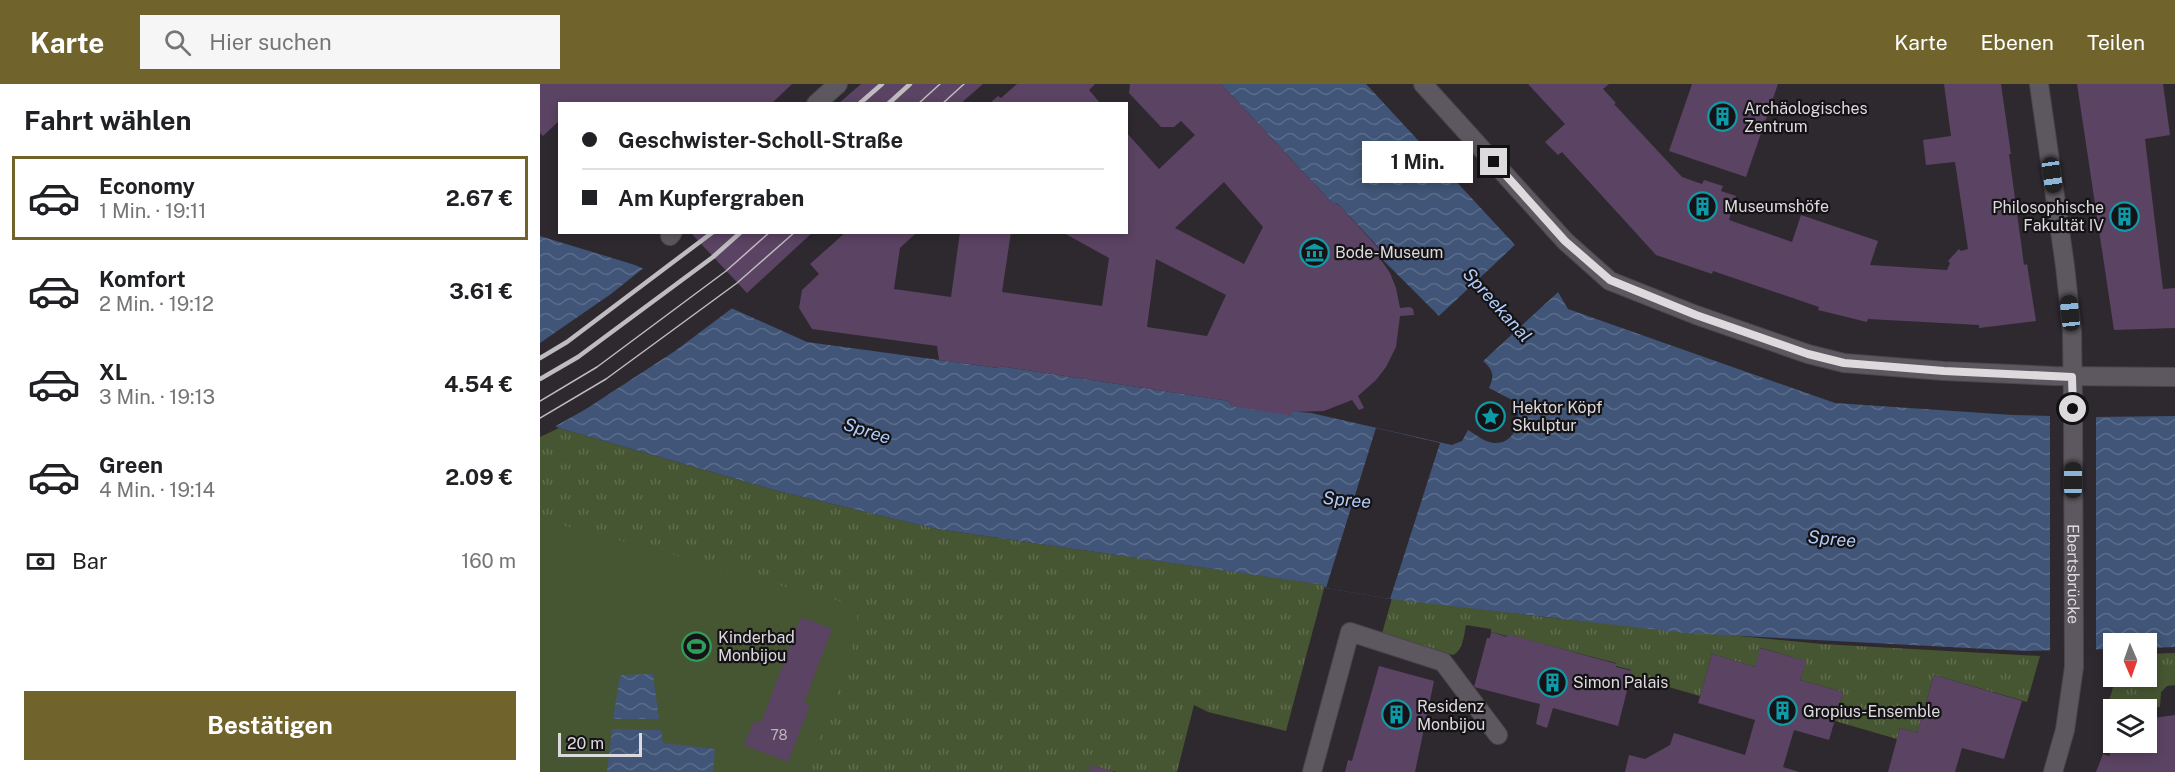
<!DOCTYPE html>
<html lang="de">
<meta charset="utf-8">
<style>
body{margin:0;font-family:"Public Sans",sans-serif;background:#f6f6f6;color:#202124;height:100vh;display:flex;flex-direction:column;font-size:22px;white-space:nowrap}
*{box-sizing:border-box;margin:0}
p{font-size:20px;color:#757577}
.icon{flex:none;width:33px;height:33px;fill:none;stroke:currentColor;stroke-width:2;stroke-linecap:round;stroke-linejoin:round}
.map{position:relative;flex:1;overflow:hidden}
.drawer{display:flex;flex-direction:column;background:#fff;width:540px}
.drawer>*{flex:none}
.guide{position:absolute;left:18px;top:18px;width:570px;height:132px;border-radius:0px;box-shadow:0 3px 9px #0003;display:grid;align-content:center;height:132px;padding:0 24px;background:#fff}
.needle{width:39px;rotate:178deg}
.tools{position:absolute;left:1563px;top:549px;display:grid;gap:12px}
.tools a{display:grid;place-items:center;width:54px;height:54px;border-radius:0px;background:#fff;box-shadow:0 3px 9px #0003;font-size:30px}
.scale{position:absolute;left:18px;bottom:15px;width:84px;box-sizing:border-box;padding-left:6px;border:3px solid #dddade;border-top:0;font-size:16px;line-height:21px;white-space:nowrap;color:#dddade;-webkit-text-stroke:4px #151315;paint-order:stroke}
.end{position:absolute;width:27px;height:27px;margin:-14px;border:8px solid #dddade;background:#111;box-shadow:0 0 0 3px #111}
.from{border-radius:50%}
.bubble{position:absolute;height:42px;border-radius:0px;background:#fff;box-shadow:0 3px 9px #0003;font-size:20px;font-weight:700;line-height:42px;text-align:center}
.car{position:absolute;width:18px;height:36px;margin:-18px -9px;border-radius:8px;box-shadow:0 0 4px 2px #0007;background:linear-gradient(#222 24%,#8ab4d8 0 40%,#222 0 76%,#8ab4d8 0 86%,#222 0)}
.guide b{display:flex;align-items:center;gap:21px;height:57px;font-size:22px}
.guide b+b{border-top:2px solid #e0e0e0}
.guide i{width:15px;height:15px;background:#202124}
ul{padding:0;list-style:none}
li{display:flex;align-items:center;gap:18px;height:84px;margin:0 12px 9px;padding:0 12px;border:3px solid transparent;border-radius:0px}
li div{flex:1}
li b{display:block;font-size:22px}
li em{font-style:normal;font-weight:700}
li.current{border-color:#70642c}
li>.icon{width:54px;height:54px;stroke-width:1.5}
h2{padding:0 24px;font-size:27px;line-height:72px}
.pay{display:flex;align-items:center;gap:15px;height:66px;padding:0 24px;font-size:22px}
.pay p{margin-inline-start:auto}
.cta{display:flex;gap:12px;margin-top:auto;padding:12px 24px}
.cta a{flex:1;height:69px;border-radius:0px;background:#70642c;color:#fff;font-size:24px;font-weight:700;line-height:69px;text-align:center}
header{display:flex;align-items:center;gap:36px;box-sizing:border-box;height:84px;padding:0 30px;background:#70642c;color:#fff}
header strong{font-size:28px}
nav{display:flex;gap:33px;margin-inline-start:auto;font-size:21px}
.search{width:420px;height:54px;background:#f6f6f6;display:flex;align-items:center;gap:15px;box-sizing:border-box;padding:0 21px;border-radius:0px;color:#757577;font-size:22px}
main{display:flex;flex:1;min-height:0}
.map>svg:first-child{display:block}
.grass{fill:url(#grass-tufts)}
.pitch{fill:#465532}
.water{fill:url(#water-waves)}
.pier{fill:#2e292f}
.building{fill:#5b4363;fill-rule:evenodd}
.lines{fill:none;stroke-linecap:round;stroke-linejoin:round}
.minor-casing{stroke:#4a464b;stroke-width:20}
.minor{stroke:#5d585f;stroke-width:18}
.tram{stroke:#bfbcc0;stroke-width:1.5}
.rail{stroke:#bfbcc0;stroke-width:4.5}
.minor-bridge-casing{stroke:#4a464b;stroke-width:20;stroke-linecap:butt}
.minor-bridge{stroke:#5d585f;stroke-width:18}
.route{stroke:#dddade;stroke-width:8}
.labels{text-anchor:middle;stroke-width:4.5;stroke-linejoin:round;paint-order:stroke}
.number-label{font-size:14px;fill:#bcb4bf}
.poi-label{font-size:16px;fill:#dddade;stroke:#151315;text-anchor:start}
.street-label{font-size:16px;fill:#dddade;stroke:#151315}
.water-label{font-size:18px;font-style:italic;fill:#afccfa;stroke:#151315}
</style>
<header>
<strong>Karte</strong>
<div class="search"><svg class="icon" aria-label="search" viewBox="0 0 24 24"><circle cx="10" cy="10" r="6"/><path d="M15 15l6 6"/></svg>Hier suchen</div>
<nav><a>Karte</a><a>Ebenen</a><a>Teilen</a></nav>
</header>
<main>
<section class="drawer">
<h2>Fahrt wählen</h2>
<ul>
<li class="current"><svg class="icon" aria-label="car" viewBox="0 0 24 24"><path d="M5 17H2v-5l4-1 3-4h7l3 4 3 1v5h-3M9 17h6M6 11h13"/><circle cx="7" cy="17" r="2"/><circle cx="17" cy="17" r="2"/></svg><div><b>Economy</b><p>1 Min. · 19:11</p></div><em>2.67 €</em></li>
<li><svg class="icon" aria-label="car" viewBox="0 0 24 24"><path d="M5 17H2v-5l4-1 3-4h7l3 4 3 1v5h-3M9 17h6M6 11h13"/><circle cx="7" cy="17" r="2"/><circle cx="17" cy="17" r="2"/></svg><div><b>Komfort</b><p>2 Min. · 19:12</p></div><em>3.61 €</em></li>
<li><svg class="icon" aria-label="car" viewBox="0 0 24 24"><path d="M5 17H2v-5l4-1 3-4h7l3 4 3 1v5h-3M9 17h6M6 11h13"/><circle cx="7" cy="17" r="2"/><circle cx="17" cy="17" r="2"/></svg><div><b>XL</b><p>3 Min. · 19:13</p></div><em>4.54 €</em></li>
<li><svg class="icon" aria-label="car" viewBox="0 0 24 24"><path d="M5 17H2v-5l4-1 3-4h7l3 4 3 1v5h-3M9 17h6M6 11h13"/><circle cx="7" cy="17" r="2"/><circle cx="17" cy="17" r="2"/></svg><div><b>Green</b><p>4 Min. · 19:14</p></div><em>2.09 €</em></li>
</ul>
<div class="pay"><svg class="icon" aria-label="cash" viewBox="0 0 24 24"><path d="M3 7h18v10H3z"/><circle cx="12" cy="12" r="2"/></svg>Bar<p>160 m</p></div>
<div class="cta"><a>Bestätigen</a></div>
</section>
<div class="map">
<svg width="1635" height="688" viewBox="0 0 1635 688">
<defs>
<pattern id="grass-tufts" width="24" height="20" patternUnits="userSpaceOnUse" patternTransform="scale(1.5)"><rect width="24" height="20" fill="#465532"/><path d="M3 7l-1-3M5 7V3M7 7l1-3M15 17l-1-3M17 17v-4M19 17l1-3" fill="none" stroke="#606d4f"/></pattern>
<pattern id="water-waves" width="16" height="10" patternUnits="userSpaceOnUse" patternTransform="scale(1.5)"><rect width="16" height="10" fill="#405577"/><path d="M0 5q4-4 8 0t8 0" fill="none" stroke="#5b6d8a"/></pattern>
</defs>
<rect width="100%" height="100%" fill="#2e292f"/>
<!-- grass -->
<g class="grass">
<polygon points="19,344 238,407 397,445 785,501 746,647 668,628 654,621 637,688 577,688 551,682 549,688 0,688 0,353"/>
<path d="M852,514L1013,534L1282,560L1500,572L1487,618L1394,591L1377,649L1360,644L1357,655L1295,637L1303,608L1260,596L1265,577L1221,564L1215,583L1172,570L1160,612L1090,592L1091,586L1076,582V579L968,551L967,552L951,548V545L926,541C924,551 923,567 913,571L841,553Z"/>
<polygon points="1635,569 1635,601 1627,602 1621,608 1620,623 1567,624 1576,593 1606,592 1607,570"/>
</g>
<!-- pitch -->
<polygon class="pitch" points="14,439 203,489 206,493 319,522 311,573 267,688 0,688 0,444"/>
<!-- water -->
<g class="water">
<path d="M681,0H826L975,161L965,171L1007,218L1018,208L1028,225L1295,319L1473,331L1554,333L1635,332V563L1607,564L1606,560H1574L1573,565L1485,567L1145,549L850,515L786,504L784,501L397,445L238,407L19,344L0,335V152L95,181L267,258L458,284L459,282L689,317L692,322L771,329L912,361L922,357L928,346C935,350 946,359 954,359C977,360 981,334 976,318L949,304C955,291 953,286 943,277L951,269L909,223L899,232L837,170L840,165L800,122L796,119L794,121Z"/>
<polygon points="113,590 119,635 73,635 80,591"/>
<polygon points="72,645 121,646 123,659 175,665 173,688 67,688"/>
</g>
<!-- pier -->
<g class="pier">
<polygon points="975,161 977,163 968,171 1007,214 1016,206 1018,208 943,277 941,275 947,268 909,227 901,235 899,232"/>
<polygon points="106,182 195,222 135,267 46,325 12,344 0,338 0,259 71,210"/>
<polygon points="1510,329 1556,330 1556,568 1510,570"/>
<polygon points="836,344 900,359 850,515 786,504"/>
</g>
<!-- building -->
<g class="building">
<polygon points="0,0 252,0 231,20 20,20 20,36 3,52 0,49"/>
<polygon points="321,0 443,0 420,20 298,20"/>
<polygon points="477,0 555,0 549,6 561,20 449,20 458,12 461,14"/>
<path d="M590,0H681L794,121L795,119L800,122L840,166L837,170L850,189L856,204L860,224L870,223L873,225L874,231L860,232L856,263L846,283L836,296L818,312L824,324L819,326L812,316L784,327L752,328V332L692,322L689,317L459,282V284L399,276L397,262L272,245L259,224L262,206L279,190L270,180L306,148H377L360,164L354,205L411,213L420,148H471L462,208L562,222L569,174L522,148H586V48L619,85L655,51L641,37L634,43H621L589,9ZM684,98L723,143L704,180L635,144ZM616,175L686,211L667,252L607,243Z"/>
<polygon points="988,0 1069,0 1063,5 1076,19 1074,20 1142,93 1162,100 1164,96 1183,102 1181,107 1196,112 1189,136 1252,158 1261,131 1338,157 1330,181 1407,186 1410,179 1408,177 1419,165 1421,167 1428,165 1415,78 1386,81 1383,56 1411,52 1404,0 1461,0 1471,70 1469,70 1484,181 1487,180 1496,237 1439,244 1439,241 1328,235 1327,238 1278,226 1279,223 1173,187 1172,190 1116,171 1022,68 1018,71 1005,58 1025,40"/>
<polygon points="1152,0 1238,0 1206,93 1129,67"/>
<polygon points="1537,0 1623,0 1630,51 1605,55 1623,205 1635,204 1635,244 1574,246"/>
<polygon points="150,148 273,148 207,209"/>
<polygon points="261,533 292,545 264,619 270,621 248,678 204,661 214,637 221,639"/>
<polygon points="951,548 967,553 967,550 1077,580 1076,583 1092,587 1078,642 1013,624 1007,644 996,640 1000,620 934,603 947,554 950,554"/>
<polygon points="1220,564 1266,577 1260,596 1303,608 1289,656 1254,646 1243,683 1259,688 1085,688 1089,671 1105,675 1130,661 1134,649 1205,671 1215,636 1158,619 1172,570 1215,583"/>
<polygon points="839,582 894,597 875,688 805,688 808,676 812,677"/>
<polygon points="1394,591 1482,617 1464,675 1422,664 1415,688 1348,688 1360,644 1377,649"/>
<polygon points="1635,631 1635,688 1556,688 1563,670 1569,672 1575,658 1606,658 1606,635"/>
<polygon points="550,681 573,687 573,688 549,688"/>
</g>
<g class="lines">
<defs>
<g id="minor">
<polyline points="883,0 1025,157 1070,197 1156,231 1268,270 1304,279 1404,287 1514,292 1635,293"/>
<polyline points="1499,0 1525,182 1532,247 1533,325"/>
<polyline points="276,20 298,0"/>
<polyline points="130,152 133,148"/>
<polyline points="772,688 810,548 903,578 958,651"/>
<polyline points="1513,688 1525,646 1534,583"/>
</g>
</defs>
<!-- minor casing -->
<use href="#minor" class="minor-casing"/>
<!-- minor -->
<use href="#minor" class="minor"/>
<!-- tram -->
<g class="tram">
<polyline points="378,20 400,0"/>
<polyline points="402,20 424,0"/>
<polyline points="0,317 57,283 186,187 230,148"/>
<polyline points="0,334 66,295 197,199 255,148"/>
</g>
<!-- rail -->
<g class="rail">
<polyline points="319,20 342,0"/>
<polyline points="348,20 370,0"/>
<polyline points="0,274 27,258 173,148"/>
<polyline points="0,295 38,273 173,173 201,148"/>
</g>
<defs>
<g id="minor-bridge">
<path id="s1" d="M1533,325L1534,583"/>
</g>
</defs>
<!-- minor-bridge casing -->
<use href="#minor-bridge" class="minor-bridge-casing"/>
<!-- minor-bridge -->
<use href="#minor-bridge" class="minor-bridge"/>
</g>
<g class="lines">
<!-- route -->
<polyline class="route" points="954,78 1025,157 1070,196 1156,231 1268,270 1304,279 1404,287 1532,293 1533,325"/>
</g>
<!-- icons -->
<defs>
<symbol id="building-ring" viewBox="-11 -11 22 22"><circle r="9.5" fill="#151315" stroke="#0f9aa8" stroke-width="1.5"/><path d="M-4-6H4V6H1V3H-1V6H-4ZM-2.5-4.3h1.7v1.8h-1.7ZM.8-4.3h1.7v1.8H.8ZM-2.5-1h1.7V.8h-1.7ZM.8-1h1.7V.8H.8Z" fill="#0f9aa8"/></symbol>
<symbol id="museum-ring" viewBox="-11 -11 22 22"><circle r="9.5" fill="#151315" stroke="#0f9aa8" stroke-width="1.5"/><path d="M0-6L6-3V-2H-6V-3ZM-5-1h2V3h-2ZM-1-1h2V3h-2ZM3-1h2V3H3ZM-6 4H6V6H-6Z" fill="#0f9aa8"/></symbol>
<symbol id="sight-ring" viewBox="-11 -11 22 22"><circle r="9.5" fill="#151315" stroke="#0f9aa8" stroke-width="1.5"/><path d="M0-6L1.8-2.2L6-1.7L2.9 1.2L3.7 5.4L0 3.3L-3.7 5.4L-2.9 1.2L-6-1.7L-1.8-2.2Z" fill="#0f9aa8"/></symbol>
<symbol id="stadium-ring" viewBox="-11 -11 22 22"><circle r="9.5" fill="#151315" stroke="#2e9e5b" stroke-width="1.5"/><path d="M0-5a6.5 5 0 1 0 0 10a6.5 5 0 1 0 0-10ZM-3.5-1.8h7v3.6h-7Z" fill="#2e9e5b"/></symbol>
</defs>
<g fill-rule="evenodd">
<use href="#building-ring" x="1166" y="16" width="33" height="33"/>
<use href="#building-ring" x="1146" y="106" width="33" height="33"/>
<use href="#building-ring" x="1568" y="116" width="33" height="33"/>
<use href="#museum-ring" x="758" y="152" width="33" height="33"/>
<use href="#sight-ring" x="934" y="316" width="33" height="33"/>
<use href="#stadium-ring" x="140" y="546" width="33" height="33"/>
<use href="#building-ring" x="996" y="582" width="33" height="33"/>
<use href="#building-ring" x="1226" y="610" width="33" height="33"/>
<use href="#building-ring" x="840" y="614" width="33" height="33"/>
</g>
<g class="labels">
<!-- number labels -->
<g class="number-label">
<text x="239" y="656">78</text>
</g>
<!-- poi labels -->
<g class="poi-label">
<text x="1204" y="30">Archäologisches<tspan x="1204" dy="18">Zentrum</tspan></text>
<text x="1184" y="128">Museumshöfe</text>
<text x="1564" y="129" text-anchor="end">Philosophische<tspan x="1564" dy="18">Fakultät IV</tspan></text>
<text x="795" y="174">Bode-Museum</text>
<text x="972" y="329">Hektor Köpf<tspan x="972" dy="18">Skulptur</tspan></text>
<text x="178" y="559">Kinderbad<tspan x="178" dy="18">Monbijou</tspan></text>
<text x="1033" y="604">Simon Palais</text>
<text x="877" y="628">Residenz<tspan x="877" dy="18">Monbijou</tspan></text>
<text x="1263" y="633">Gropius-Ensemble</text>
</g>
<!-- street labels -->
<g class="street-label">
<text dy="6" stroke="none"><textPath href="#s1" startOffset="165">Ebertsbrücke</textPath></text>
</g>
<!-- water labels -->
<g class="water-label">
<text transform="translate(957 221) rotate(48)" y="6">Spreekanal</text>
<text transform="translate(327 347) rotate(18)" y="6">Spree</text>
<text transform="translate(807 416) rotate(5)" y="6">Spree</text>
<text transform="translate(1292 455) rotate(5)" y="6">Spree</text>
</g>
</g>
</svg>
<div class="tools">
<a><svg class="needle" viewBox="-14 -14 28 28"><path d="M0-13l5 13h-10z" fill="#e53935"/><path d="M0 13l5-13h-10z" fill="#757577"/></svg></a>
<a><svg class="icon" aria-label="layers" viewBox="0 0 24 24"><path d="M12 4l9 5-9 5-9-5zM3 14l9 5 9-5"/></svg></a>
</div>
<div class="scale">20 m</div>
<i class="end from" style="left:1533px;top:325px"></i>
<i class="end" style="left:954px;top:78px"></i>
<div class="bubble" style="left:822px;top:57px;width:111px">1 Min.</div>
<i class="car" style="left:1512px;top:91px;rotate:172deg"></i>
<i class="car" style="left:1530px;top:229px;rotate:354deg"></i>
<i class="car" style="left:1533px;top:396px;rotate:0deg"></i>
<div class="guide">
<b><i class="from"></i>Geschwister-Scholl-Straße</b>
<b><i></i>Am Kupfergraben</b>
</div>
</div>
</main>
